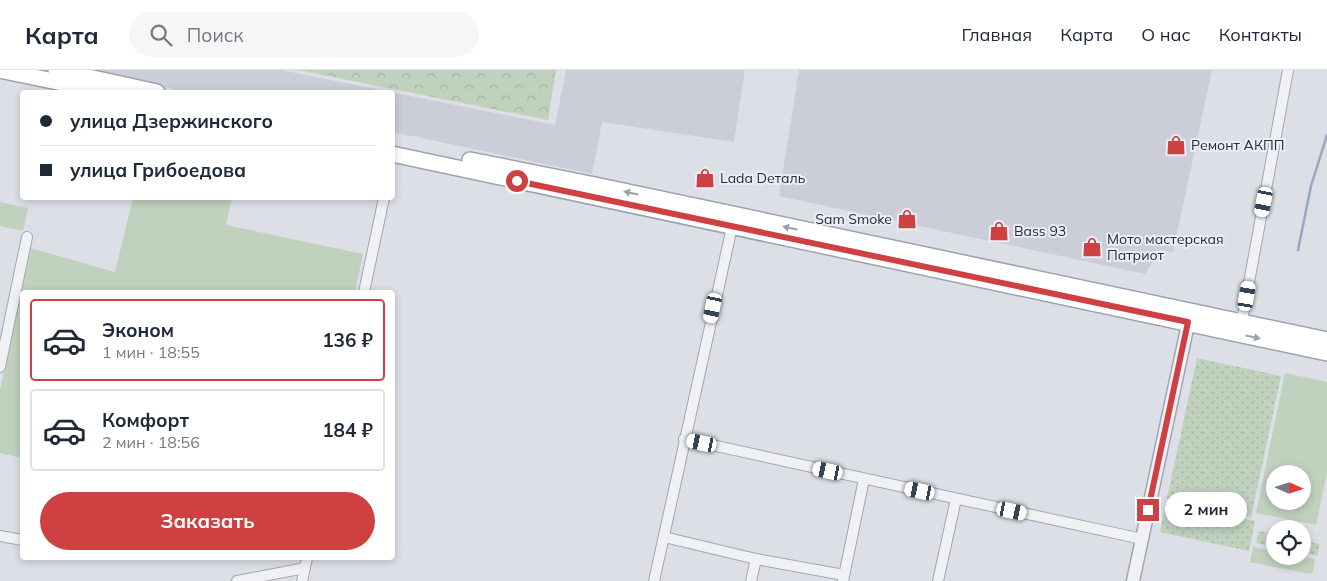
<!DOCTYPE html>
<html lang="ru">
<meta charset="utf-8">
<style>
body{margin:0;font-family:Mulish,sans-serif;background:#f6f6f7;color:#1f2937;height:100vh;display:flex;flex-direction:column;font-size:19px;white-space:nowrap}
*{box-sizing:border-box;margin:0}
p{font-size:16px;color:#747a83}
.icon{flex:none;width:28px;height:28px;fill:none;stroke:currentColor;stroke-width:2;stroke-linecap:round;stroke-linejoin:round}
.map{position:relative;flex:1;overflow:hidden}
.details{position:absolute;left:20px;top:220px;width:375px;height:270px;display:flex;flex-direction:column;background:#fff;border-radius:5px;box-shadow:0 2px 8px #0003}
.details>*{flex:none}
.banner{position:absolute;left:20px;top:20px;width:375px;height:110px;border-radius:5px;box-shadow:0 2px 8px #0003;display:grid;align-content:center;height:110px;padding:0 20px;background:#fff}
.needle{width:32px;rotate:93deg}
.buttons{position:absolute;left:1266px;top:395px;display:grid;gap:10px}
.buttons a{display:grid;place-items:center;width:45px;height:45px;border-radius:50%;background:#fff;box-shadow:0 2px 8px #0003;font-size:25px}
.end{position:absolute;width:22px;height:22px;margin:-11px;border:6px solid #ce4041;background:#fff;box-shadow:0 0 0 2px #fff}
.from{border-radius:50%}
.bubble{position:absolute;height:35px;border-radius:18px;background:#fff;box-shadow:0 2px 8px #0003;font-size:16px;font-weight:700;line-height:35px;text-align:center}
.car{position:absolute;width:15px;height:30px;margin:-15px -8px;border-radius:6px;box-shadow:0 0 4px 1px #0007;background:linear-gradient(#fff 24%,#345 0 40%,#fff 0 76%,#345 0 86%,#fff 0)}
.banner b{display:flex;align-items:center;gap:18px;height:48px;font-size:19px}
.banner b+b{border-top:1px solid #e0e1e3}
.banner i{width:12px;height:12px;background:#1f2937}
ul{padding:9px 0 0;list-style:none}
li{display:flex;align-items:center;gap:15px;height:82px;margin:0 10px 8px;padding:0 10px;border:2px solid #e0e1e3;border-radius:5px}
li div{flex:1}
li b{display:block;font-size:19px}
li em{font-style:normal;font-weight:700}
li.selected{border-color:#ce4041}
li>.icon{width:45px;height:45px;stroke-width:1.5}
.button{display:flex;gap:10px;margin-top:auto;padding:10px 20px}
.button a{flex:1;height:58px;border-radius:30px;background:#ce4041;color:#fff;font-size:20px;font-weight:700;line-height:58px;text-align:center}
header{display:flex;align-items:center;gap:30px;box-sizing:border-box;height:70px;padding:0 25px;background:#fff;border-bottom:1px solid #e0e1e3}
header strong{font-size:24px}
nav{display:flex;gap:28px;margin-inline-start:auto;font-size:18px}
.search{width:350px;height:45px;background:#f6f6f7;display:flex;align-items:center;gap:12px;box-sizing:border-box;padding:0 18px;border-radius:28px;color:#747a83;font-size:19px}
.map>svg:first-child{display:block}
.built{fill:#cbced9}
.green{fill:#c0d1be;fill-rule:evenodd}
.forest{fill:url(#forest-crowns)}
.park{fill:url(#park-dots)}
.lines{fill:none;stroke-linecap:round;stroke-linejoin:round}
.stream{stroke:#97a8c7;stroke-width:2.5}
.minor-casing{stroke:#a2a6b1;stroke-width:12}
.tertiary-casing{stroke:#a2a6b1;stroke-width:15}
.primary-casing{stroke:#9ca2b2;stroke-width:18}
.minor{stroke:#eff1f5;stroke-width:10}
.tertiary{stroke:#eff1f5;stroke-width:12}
.primary{stroke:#fff;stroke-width:15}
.oneway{fill:#9da0a8}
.route{stroke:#ce4041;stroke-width:6}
.labels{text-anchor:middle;stroke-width:4;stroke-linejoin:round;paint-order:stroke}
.poi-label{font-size:14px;fill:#262c3d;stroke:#eceef5;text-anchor:start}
</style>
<header>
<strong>Карта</strong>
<div class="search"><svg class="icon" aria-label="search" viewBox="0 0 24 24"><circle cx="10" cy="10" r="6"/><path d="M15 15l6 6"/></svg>Поиск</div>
<nav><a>Главная</a><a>Карта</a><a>О нас</a><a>Контакты</a></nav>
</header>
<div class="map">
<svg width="1327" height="511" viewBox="0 0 1327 511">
<defs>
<pattern id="forest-crowns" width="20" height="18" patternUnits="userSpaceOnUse" patternTransform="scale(1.25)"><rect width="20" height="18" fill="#c0d1be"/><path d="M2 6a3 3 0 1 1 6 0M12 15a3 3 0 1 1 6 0" fill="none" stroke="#a5b4a4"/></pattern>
<pattern id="park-dots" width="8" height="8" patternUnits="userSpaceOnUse" patternTransform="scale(1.25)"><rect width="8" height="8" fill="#c0d1be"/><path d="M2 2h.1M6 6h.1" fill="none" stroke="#a5b4a4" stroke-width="1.8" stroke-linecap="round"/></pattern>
</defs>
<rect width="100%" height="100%" fill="#dddfe7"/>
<!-- built -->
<g class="built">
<polygon points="86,0 281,0 555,55 566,0 745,0 734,72 602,52 592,104 393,62 392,22 187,22"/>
<polygon points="799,0 1212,0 1173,182 1160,180 1145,204 779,126"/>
</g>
<!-- green -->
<g class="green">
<polygon points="133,128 232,128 226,155 363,184 355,222 22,222 22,388 0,383 0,320 31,178 115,202"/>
<polygon points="0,132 28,138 23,161 0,156"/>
<path d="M1285,303L1327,312V403L1316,455L1256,443ZM1275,404H1302V431H1275Z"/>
<polygon points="1253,477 1275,481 1275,486 1300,486 1315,489 1313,502 1310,504 1250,492"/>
</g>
<!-- forest -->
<polygon class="forest" points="298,0 556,0 548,50"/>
<!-- park -->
<g class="park">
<polygon points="1197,288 1281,306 1251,447 1167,429"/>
<polygon points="1166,432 1255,451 1249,481 1160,462"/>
<polygon points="1259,461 1275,464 1275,477 1256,473"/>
<polygon points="1303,470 1320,474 1317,486 1303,482"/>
</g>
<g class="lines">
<!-- stream -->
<polyline class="stream" points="1298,180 1311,116 1327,65"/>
<defs>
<g id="minor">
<polyline points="364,222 384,128"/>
<polyline points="1239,252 1243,245 1288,0"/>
<polyline points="0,297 27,167"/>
<polyline points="684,369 1142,469"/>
<polyline points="0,466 22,470"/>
<polyline points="664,467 756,489 844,505"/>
<polyline points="237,511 305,498"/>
<polyline points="302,511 307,488"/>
<polyline points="654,511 732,157"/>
<polyline points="751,511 756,489"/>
<polyline points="843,511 864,409"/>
<polyline points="938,511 956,429"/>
</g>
<polyline id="tertiary" points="1133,511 1190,245"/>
<g id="primary">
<polyline points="0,0 106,22"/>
<polyline points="56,0 157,22"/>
<polyline points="392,84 1327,283"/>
<polyline points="470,90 595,115 1327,270"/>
</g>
</defs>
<!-- minor casing -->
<use href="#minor" class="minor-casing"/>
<!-- tertiary casing -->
<use href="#tertiary" class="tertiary-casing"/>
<!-- primary casing -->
<use href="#primary" class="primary-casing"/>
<!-- minor -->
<use href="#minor" class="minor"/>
<!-- tertiary -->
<use href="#tertiary" class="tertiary"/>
<!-- primary -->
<use href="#primary" class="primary"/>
</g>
<!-- one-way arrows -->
<defs><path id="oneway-solid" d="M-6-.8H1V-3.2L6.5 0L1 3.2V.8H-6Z" transform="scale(1.25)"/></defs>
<g class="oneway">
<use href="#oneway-solid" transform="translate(631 123) rotate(-168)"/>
<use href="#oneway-solid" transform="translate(790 158) rotate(-168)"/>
<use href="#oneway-solid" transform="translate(1253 267) rotate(12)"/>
</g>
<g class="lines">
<!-- route -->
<polyline class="route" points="517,111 1188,252 1148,440"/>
</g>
<!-- icons -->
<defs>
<symbol id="shop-bare" viewBox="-9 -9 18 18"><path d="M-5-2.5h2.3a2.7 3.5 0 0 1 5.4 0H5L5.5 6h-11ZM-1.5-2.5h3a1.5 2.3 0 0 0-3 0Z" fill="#ce4041" stroke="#eceef5" stroke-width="2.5" paint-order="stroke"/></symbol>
</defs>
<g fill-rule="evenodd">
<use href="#shop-bare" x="1162" y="61" width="28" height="28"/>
<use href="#shop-bare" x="691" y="94" width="28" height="28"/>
<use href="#shop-bare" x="893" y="135" width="28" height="28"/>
<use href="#shop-bare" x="985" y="147" width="28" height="28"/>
<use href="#shop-bare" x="1078" y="163" width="28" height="28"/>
</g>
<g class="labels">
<!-- poi labels -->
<g class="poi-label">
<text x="1191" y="80">Ремонт АКПП</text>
<text x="720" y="113">Lada Dеталь</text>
<text x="892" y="154" text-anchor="end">Sam Smoke</text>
<text x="1014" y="166">Bass 93</text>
<text x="1107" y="174">Мото мастерская<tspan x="1107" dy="16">Патриот</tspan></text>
</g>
</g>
</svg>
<div class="buttons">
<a><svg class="needle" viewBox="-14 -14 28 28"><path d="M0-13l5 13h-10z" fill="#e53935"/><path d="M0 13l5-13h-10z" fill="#747a83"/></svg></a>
<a><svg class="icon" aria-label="locate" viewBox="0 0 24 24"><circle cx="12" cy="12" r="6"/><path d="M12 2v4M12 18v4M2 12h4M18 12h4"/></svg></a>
</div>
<i class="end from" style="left:517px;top:111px"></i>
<i class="end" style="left:1148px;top:440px"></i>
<div class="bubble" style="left:1165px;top:422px;width:82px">2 мин</div>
<i class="car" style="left:1264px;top:132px;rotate:191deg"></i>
<i class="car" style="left:1247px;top:226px;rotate:10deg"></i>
<i class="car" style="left:713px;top:238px;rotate:192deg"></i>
<i class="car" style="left:702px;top:373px;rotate:282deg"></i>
<i class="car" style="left:828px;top:401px;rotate:282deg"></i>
<i class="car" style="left:920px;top:421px;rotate:282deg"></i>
<i class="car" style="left:1012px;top:441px;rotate:102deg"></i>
<div class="banner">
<b><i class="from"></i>улица Дзержинского</b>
<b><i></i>улица Грибоедова</b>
</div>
<section class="details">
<ul>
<li class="selected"><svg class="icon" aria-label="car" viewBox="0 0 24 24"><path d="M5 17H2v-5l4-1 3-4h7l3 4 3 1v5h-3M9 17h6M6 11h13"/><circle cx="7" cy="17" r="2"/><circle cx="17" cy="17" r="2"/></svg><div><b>Эконом</b><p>1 мин · 18:55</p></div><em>136 ₽</em></li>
<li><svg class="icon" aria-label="car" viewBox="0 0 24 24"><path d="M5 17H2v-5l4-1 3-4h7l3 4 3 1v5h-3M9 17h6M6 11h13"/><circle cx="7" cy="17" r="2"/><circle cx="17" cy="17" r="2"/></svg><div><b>Комфорт</b><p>2 мин · 18:56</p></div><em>184 ₽</em></li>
</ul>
<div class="button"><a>Заказать</a></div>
</section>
</div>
